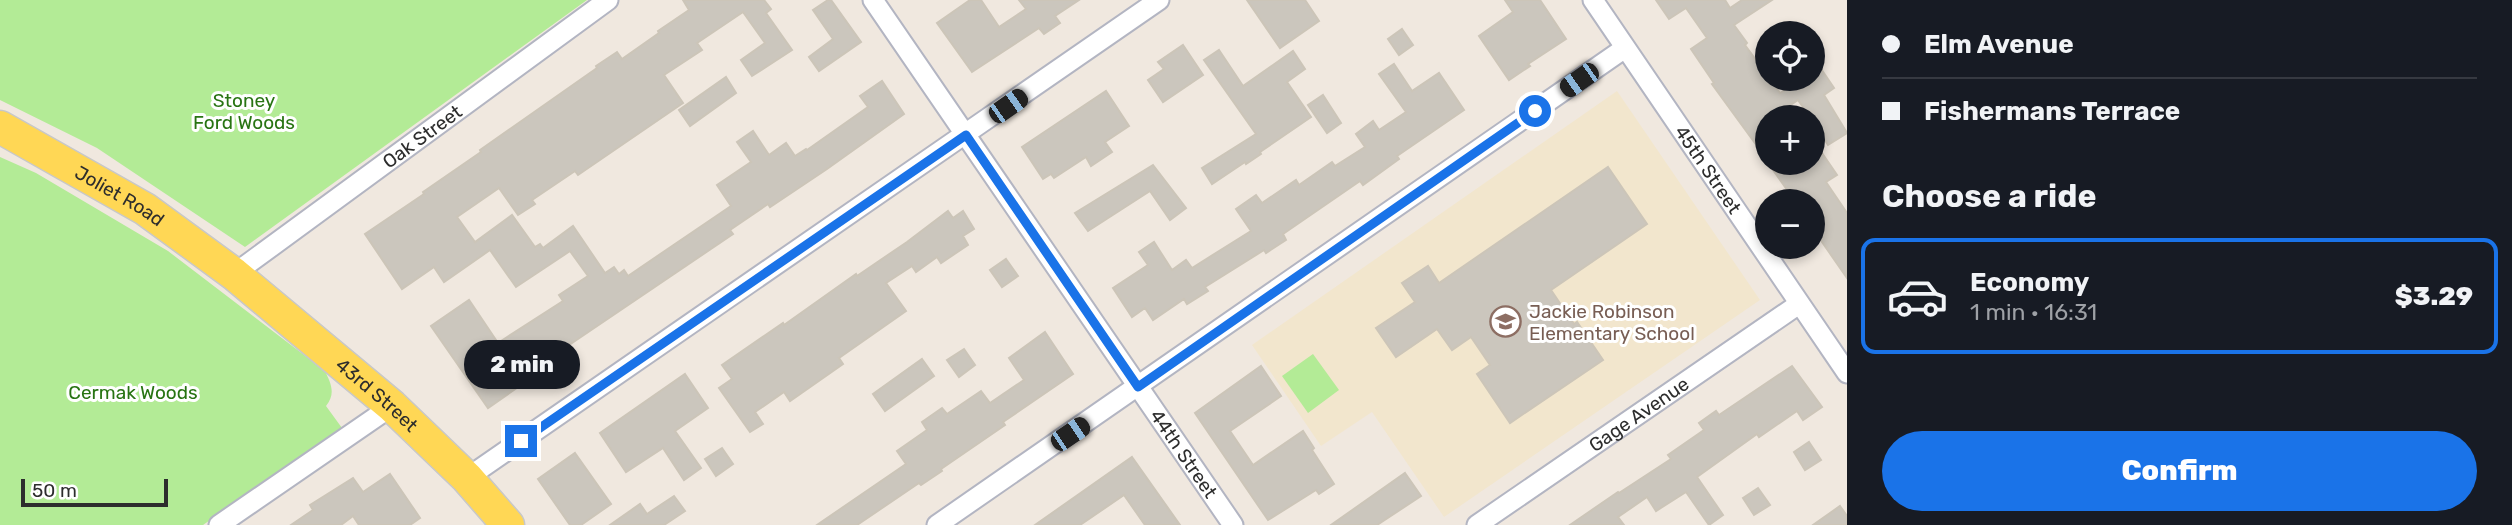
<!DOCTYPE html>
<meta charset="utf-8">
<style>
body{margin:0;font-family:Rubik,sans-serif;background:#20242c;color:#f1f3f6;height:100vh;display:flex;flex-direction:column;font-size:26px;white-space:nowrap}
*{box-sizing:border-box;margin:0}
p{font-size:23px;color:#9ea1a6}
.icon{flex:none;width:38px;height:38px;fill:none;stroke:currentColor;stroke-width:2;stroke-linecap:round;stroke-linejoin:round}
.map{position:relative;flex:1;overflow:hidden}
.drawer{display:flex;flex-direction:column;background:#171b24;width:665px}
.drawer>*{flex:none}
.guide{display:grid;align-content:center;height:154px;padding:0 35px;background:#171b24}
.tools{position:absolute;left:1755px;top:21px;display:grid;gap:14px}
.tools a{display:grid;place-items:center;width:70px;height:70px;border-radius:50%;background:#171b24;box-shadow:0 4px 10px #0003;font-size:35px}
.scale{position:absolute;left:21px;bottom:18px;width:147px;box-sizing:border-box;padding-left:7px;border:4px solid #2d2d2d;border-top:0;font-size:19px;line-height:24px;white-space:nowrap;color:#2d2d2d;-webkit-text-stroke:5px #fff;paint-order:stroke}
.end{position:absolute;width:32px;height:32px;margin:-16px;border:9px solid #1a73e8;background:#fff;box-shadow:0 0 0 4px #fff}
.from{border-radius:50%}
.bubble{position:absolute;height:49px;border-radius:24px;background:#171b24;box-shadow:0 4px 10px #0003;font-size:23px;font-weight:800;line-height:49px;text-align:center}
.car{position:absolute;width:21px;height:42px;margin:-21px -10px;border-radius:9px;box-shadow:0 0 5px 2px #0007;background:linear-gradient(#222 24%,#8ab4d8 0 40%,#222 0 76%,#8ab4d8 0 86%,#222 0)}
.guide b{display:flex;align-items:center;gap:24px;height:66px;font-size:26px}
.guide b+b{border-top:2px solid #363941}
.guide i{width:18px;height:18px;background:#f1f3f6}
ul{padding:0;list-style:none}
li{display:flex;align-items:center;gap:21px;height:116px;margin:0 14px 10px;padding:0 21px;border:4px solid transparent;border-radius:14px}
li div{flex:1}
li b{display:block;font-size:26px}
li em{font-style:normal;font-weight:800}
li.current{border-color:#1a73e8}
li>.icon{width:63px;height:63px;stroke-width:1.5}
h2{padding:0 35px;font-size:32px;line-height:84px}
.primary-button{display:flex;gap:14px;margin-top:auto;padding:14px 35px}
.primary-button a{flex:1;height:80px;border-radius:42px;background:#1a73e8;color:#fff;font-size:28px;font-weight:800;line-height:80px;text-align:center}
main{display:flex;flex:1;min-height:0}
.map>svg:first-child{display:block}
.education{fill:#f2e6cd}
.green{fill:#b3eb96}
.building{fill:#cbc6bd;stroke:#ccc5b8;stroke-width:2}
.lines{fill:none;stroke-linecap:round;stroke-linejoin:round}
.minor-casing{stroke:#b3b5c2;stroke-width:23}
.primary-casing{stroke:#c8c8c8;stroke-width:35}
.minor{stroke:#fff;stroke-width:19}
.primary{stroke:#ffd755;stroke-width:32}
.route{stroke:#1a73e8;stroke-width:9}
.labels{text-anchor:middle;stroke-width:6;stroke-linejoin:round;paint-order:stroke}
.park-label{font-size:19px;fill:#287413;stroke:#fff}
.street-label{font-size:19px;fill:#2d2d2d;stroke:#fff}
.education-label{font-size:19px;fill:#785e54;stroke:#fff;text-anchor:start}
</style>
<main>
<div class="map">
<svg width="1847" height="525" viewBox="0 0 1847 525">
<rect width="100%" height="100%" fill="#f0e8df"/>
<!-- education -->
<polygon class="education" points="1617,91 1760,300 1444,517 1372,412 1321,446 1252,345"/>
<!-- green -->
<g class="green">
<polygon points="0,0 587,0 245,247 97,148 0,100"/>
<path d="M0,157L36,173L168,251L325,371C331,384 336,393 326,406L342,428L203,525H0Z"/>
<polygon points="1313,354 1339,390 1308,413 1282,376"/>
</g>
<!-- building -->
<g class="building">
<polygon points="683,0 764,0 771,9 766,13 792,50 752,76 741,60 765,43 743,12 697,43 702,50 664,75 683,103 578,175 575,171 532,200 535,204 518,215 499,188 457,217 475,242 512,215 535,247 540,244 543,248 573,226 605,273 614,267 619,274 624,270 628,276 731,206 717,185 751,162 737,142 753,131 769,155 786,143 795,156 806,149 807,150 868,107 860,96 882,81 904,114 827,169 770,207 768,204 730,230 733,234 541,364 544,369 488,408 431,326 469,300 498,343 563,301 559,295 588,276 570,251 516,287 490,250 444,282 434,267 402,289 365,234 424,194 423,192 481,152 480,150 597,68 596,66 617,52 622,59 659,33 658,31 689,10"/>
<polygon points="828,0 831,0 861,42 819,71 809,57 833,39 813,10"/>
<polygon points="970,0 981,0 999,27 1026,9 1019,0 1079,0 1055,16 1060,23 1044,34 1039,28 972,72 937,23"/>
<polygon points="1247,0 1305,0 1319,21 1280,48"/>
<polygon points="1505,0 1540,0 1566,39 1528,64 1530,66 1509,80 1479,36 1513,12"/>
<polygon points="1656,0 1725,0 1730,8 1742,0 1772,0 1734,25 1747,43 1745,45 1780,93 1802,79 1813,79 1813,57 1834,88 1824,95 1847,133 1828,145 1813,122 1813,117 1810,117 1798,100 1773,117 1768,117 1768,161 1712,84 1714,83 1691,49 1707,38 1686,8 1669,19"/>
<polygon points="1402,29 1413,45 1399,55 1388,39"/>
<polygon points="1183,45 1203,75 1163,102 1148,80 1164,69 1158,62"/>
<polygon points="1219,50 1243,86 1293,51 1305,69 1287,82 1311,117 1260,152 1261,154 1246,164 1245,162 1212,184 1202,168 1256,134 1204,60"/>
<polygon points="1394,64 1412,91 1439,73 1464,110 1397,156 1399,159 1363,185 1360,181 1283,234 1286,240 1266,253 1264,250 1205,287 1208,291 1187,304 1184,299 1153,320 1145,308 1132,317 1113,288 1148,265 1139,252 1154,242 1172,270 1186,260 1192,268 1251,231 1236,209 1256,195 1262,203 1296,180 1299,185 1332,162 1335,166 1365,147 1356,134 1373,121 1379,130 1406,112 1379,74"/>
<polygon points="726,77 736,93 690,126 679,110"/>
<polygon points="1106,91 1129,126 1105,142 1112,152 1091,166 1086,157 1054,178 1051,174 1043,179 1022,147"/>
<polygon points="1323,95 1341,123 1327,133 1308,105"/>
<polygon points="1822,153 1837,175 1826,182 1847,213 1847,278 1813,229 1813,201 1795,201 1768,163 1813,163 1813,159"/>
<polygon points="1153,165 1186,208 1170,220 1150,191 1088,231 1075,213"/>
<polygon points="1608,167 1647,224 1551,290 1574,324 1577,322 1603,360 1510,423 1477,374 1490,365 1471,337 1452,350 1437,329 1396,357 1376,328 1415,302 1402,283 1428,266 1439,283"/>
<polygon points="948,211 953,218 963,211 974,229 963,236 968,245 941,263 937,257 916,272 912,266 886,283 906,311 839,358 843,364 790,401 784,392 755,412 763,424 750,432 719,388 732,379 722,365 783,323 784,325 856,274 857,276 907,242"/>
<polygon points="1006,259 1018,276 1002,287 990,270"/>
<polygon points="1045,332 1073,374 1003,422 1005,425 941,469 942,471 921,485 919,483 857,525 817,525 906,464 897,451 927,430 922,422 942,408 947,414 981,391 990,403 1024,380 1009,358"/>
<polygon points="964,349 975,365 959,377 947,360"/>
<polygon points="922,359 934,376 885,411 873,394"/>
<polygon points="1261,366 1281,396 1230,431 1253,465 1303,431 1314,448 1312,450 1334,484 1319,494 1316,490 1268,520 1195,413"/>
<polygon points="1792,366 1822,407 1803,420 1797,411 1759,437 1757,434 1697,477 1723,515 1709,525 1686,492 1656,511 1647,497 1618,517 1624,525 1570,525 1618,492 1619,493 1671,459 1668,455 1704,430 1699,423 1716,411 1719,415"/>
<polygon points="685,374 708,408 675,431 701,468 684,480 663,448 626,472 600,433"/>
<polygon points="1809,442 1821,460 1805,470 1794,452"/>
<polygon points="722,448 733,464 716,476 705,459"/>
<polygon points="575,453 611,504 581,525 570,525 538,479"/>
<polygon points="1132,457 1180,525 1145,525 1124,495 1080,525 1035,525"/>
<polygon points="1405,473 1421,496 1377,525 1331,525"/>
<polygon points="390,474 420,518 410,525 359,525 353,516 341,525 291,525 313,510 310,505 353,478 363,492"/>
<polygon points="1758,488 1770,505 1754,515 1743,498"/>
<polygon points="674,496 685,511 664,525 610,525 640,504 647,514"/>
<polygon points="1840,506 1847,516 1847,525 1813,525"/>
</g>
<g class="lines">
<defs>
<g id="minor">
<path id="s1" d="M873,0L1233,525"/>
<path id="s2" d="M1593,0L1847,373"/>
<path id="s3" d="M234,274L608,0"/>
<polyline points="467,478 1159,0"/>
<polyline points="219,525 392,406"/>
<polyline points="937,525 1625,48"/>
<path id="s4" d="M1477,525L1799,304"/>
</g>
<g id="primary">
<path id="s5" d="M0,127L145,209L234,274L392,406L467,478L508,525"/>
</g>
</defs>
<!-- minor casing -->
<use href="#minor" class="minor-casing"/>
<!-- primary casing -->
<use href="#primary" class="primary-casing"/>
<!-- minor -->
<use href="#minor" class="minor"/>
<!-- primary -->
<use href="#primary" class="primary"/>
</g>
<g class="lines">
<!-- route -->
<polyline class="route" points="521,441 966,135 1138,387 1535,111"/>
</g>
<!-- icons -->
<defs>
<symbol id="school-ring" viewBox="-11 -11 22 22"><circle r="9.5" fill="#fff" stroke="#8d6e63" stroke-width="1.5"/><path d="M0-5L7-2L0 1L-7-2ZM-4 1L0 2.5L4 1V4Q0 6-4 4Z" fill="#8d6e63"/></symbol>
</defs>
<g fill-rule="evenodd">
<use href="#school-ring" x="1488" y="304" width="35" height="35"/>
</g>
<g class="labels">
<!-- park labels -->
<g class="park-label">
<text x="244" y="107">Stoney<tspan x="244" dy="22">Ford Woods</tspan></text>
<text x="133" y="399">Cermak Woods</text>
</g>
<!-- street labels -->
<g class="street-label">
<text dy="7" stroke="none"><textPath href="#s3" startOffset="233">Oak Street</textPath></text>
<text dy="7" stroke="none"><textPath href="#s2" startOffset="205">45th Street</textPath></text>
<text dy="7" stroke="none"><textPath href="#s5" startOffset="138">Joliet Road</textPath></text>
<text dy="7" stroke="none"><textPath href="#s5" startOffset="464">43rd Street</textPath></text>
<text dy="7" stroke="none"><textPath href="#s4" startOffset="196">Gage Avenue</textPath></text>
<text dy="7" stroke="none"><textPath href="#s1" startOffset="550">44th Street</textPath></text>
</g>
<!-- education labels -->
<g class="education-label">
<text x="1529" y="318">Jackie Robinson<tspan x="1529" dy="22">Elementary School</tspan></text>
</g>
</g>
</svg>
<div class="tools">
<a><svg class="icon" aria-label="locate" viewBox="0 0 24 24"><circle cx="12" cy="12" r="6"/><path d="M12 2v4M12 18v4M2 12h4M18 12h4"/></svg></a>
<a>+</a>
<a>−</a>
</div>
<div class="scale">50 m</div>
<i class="end from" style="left:1535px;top:111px"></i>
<i class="end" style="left:521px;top:441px"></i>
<div class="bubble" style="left:464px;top:340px;width:116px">2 min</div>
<i class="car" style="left:1579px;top:80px;rotate:235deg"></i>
<i class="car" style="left:1008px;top:106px;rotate:55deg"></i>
<i class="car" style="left:1070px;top:434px;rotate:56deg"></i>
</div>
<section class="drawer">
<div class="guide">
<b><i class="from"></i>Elm Avenue</b>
<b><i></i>Fishermans Terrace</b>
</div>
<h2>Choose a ride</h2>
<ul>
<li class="current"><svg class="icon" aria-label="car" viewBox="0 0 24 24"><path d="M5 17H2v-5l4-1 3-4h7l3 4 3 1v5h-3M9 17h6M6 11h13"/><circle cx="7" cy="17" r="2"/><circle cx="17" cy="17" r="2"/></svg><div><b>Economy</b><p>1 min · 16:31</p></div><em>$3.29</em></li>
</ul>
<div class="primary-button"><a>Confirm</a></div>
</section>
</main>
